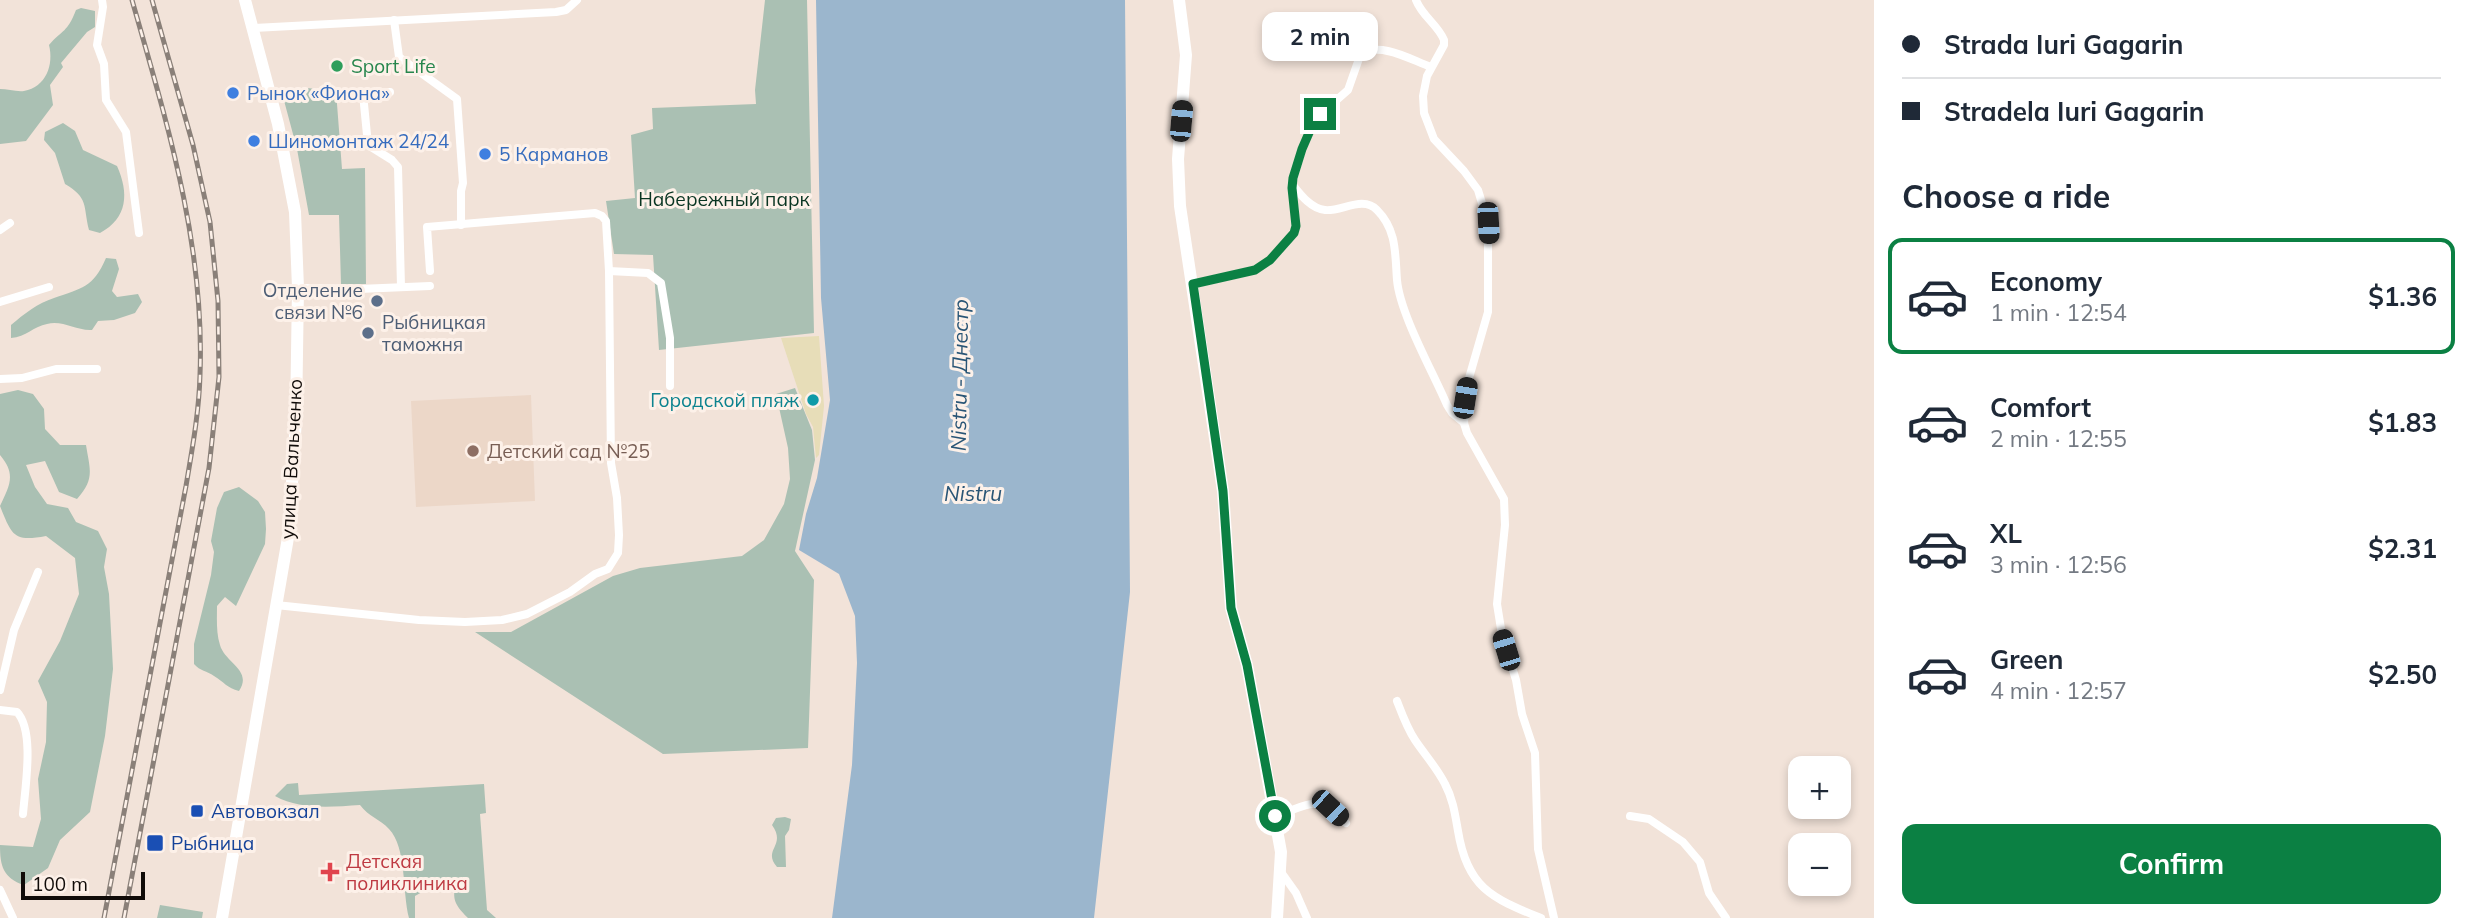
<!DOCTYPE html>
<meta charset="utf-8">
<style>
body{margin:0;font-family:Mulish,sans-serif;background:#f2f2f3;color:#1f2937;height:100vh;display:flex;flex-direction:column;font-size:26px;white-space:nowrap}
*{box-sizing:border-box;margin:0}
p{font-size:23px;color:#747a83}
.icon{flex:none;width:38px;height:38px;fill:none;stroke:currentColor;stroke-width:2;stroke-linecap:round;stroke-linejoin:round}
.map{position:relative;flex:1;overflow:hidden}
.side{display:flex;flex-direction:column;background:#fff;width:595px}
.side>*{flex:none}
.guide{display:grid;align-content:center;height:154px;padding:0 28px;background:#fff}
.controls{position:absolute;left:1788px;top:756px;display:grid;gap:14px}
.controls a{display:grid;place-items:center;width:63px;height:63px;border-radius:14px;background:#fff;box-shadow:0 4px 10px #0003;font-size:35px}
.scale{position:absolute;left:21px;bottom:18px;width:124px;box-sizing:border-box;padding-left:7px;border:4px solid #100b08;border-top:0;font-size:19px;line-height:24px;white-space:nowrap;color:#100b08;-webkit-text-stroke:5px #fdf1e9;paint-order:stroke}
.end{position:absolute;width:32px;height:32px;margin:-16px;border:9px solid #0b8043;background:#fff;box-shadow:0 0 0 4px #fff}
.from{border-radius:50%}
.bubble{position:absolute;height:49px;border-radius:14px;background:#fff;box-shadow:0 4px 10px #0003;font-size:23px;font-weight:700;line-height:49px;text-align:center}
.car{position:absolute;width:21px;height:42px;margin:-21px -10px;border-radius:9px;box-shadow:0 0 5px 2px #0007;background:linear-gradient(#222 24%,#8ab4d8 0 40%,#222 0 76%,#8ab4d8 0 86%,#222 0)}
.guide b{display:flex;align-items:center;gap:24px;height:66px;font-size:26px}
.guide b+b{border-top:2px solid #e0e1e3}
.guide i{width:18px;height:18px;background:#1f2937}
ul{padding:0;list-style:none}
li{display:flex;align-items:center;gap:21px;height:116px;margin:0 14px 10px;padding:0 14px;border:4px solid transparent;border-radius:14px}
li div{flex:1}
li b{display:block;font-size:26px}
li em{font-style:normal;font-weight:700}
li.selected{border-color:#0b8043}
li>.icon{width:63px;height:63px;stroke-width:1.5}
h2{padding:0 28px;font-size:32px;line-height:84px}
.button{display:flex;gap:14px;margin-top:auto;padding:14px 28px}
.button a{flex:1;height:80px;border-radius:14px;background:#0b8043;color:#fff;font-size:28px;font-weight:700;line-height:80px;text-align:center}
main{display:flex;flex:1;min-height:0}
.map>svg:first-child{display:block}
.built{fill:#ecd7c8}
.green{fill:#aac0b3}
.sand{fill:#e7ddb8}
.water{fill:#9bb6cd}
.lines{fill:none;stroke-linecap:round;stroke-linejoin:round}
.minor{stroke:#fff;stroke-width:8}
.secondary{stroke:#fff;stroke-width:12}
.primary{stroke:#fff;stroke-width:12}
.rail-casing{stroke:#8a8079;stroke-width:5}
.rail{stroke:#fdf1e9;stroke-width:2.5;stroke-dasharray:8;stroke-linecap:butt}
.route{stroke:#0b8043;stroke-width:9}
.leisure-dot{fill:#2e9e5b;stroke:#fdf1e9;stroke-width:2.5}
.shop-dot{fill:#3f7fe0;stroke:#fdf1e9;stroke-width:2.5}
.service-dot{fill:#5c6f8a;stroke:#fdf1e9;stroke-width:2.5}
.culture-dot{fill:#0f9aa8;stroke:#fdf1e9;stroke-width:2.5}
.education-dot{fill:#8d6e63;stroke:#fdf1e9;stroke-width:2.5}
.transit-dot{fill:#1a4fb4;stroke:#fdf1e9;stroke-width:2.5}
.health-dot{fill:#e0444e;stroke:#fdf1e9;stroke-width:2.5}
.labels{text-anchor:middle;stroke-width:6;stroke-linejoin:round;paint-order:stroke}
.leisure-label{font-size:19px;fill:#27864d;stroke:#fdf1e9;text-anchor:start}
.shop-label{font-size:19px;fill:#366cbe;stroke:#fdf1e9;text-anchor:start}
.park-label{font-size:19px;fill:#093522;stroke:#fdf1e9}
.service-label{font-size:19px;fill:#4e5e75;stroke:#fdf1e9;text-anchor:end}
.culture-label{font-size:19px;fill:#0d838f;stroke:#fdf1e9;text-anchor:end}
.education-label{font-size:19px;fill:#785e54;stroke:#fdf1e9;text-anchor:start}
.street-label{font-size:19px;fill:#100b08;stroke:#fdf1e9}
.transit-label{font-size:19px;fill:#164399;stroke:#fdf1e9;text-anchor:start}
.health-label{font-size:19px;fill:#be3a42;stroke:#fdf1e9;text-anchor:start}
.water-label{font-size:21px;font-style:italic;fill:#295576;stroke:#fdf1e9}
</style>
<main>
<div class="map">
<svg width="1874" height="918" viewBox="0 0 1874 918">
<rect width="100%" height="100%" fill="#f2e3d9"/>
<!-- built -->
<polygon class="built" points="531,395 535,501 416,507 411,401"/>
<!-- green -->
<g class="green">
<polygon points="765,0 807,0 814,333 659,350 653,255 614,254 606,201 635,198 631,135 653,129 652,108 756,104 755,90"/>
<path d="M81,8L95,11V27L87,32L61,63L63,67L50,85L53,105L26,141L0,144V89C7,89 17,92 24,91C46,87 54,65 49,45C63,29 67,33 76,10Z"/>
<polygon points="307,88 336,91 342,169 365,168 366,284 341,284 339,215 309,215 297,149 282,93"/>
<path d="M63,123L75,131L83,150L117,166C129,193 128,218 100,233L89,230C83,206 89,198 65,184L55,153L44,140L45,132Z"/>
<path d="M106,258L116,259L119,269L112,291L117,297L138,294L142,302L135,313L114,320L98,321L92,330C76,331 63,320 47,324C34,326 26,337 11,338V325C24,314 38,303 54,298C82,288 93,288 106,258Z"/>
<polygon points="795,388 812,430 815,460 795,551 814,580 808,748 663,754 475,632 511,632 613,576 640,568 742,556 764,540 784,504 790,479 788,448 776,394"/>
<path d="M18,390L33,394L44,409L45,429L60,445H86C90,470 95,479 77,499L59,492L45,461L26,465L35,487L47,504L68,508L76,522L98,531L107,549L104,567L109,594L113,669L105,736L90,812L60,840L48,868L24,885C3,878 0,866 0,845L33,847L41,819L38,779L46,742L47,702L38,681L60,641L79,594L75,558L46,536C14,542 12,536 0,506C9,486 17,475 0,455V394Z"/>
<path d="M239,487L258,501L265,512L266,529L265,544L236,606L225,597L217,606C217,618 216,633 220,645C225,663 253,670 239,691C227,688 224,682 214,676C207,671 200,671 194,664V644L211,575L214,552L211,541L217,508L224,492Z"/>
<path d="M298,783L299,795L484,784L486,813L480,814L487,910L496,918H468C452,902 453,899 456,877L440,880L441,888L431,887L415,896V918H409C402,892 407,848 389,829C380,819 369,817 360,805C331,807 300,810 275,796L287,784Z"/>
<path d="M785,817L791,819L789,830L785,836L786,867H777C762,849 787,846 772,825L776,818Z"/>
<polygon points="160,905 203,912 202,918 157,918"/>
</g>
<!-- sand -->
<polygon class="sand" points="819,336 824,406 819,455 816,458 813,427 806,414 781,338"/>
<!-- water -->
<polygon class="water" points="816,0 1125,0 1130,592 1094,918 832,918 852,765 857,663 855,616 839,574 799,550 806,514 817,478 830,400 821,298"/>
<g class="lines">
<!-- minor -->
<g class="minor">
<polyline points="102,0 103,7 97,45 104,64 106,100 126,132 139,233"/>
<path d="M1416,0C1422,16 1438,25 1444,40V45L1427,76L1423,96L1424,113L1434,139L1464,171L1478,190L1488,223V312L1469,378L1464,423L1467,433L1504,499L1505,525L1497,604L1502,635L1516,680L1522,714L1535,753L1538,849L1554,918"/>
<polyline points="394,20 399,57 457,99 463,183 461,191 461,225"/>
<polyline points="253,28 556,12 566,10 577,0"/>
<polyline points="390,92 363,94 368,145 392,160 398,167 401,287"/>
<path d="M1292,184C1300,194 1311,209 1325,210C1341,212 1363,195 1377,210C1397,230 1395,254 1397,280C1400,314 1433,372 1447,405L1452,413L1464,423"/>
<polyline points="0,230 10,223"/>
<polyline points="609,271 648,273 661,283 670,338 670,386"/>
<path d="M1193,284L1255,270L1270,260L1294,233L1296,225L1292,184L1302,149L1315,119L1348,90L1361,53C1384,43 1409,59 1431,67"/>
<polyline points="298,288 359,289 430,286"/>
<polyline points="0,302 49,287"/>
<polyline points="0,379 22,378 56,369 97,369"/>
<polyline points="276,605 419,620 465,622 502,620 527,614 570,592 595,574 608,569 618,553 619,535 617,498 611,463 609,271 606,221 602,216 595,213 427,227 430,271"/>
<polyline points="0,690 14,630 38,572"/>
<path d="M1397,701C1402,714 1407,728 1415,740C1425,755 1437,768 1445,784C1453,799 1455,814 1458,831C1467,887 1491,898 1541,918"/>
<path d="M0,710L17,712C35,731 25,788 23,814"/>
<path d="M1275,816C1312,804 1315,794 1346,823"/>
<polyline points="1630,816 1649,819 1683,842 1700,862 1709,893 1726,918"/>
<polyline points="1281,872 1296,893 1307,918"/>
<polyline points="0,890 13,918"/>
</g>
<!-- secondary -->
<polyline class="secondary" points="1179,0 1186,55 1178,159 1180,206 1223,491 1231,608 1247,665 1281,852 1277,918"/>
<!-- primary -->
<polyline class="primary" points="222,918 289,532 296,419 298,288 295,212 278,124 245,0"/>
<defs>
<g id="rail">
<path d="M104,918L186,486C192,450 199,413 200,375C205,245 167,123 132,0"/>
<polyline points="124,918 209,468 219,377 218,301 210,222 193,145 152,0"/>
</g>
</defs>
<!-- rail casing -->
<use href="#rail" class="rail-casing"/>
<!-- rail -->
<use href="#rail" class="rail"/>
</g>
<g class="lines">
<!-- route -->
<polyline class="route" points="1275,816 1247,665 1231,608 1223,491 1193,284 1255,270 1270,260 1294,233 1296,226 1292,188 1293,178 1302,149 1315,119 1320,114"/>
</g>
<!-- markers -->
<circle class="leisure-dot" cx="337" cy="66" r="7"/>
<g class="shop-dot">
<circle cx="233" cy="93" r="7"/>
<circle cx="254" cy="141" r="7"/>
<circle cx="485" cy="154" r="7"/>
</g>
<g class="service-dot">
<circle cx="377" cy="301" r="7"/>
<circle cx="368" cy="333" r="7"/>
</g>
<circle class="culture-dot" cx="813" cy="400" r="7"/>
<circle class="education-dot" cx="473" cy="451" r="7"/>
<g class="transit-dot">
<rect x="190" y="804" width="14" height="14" rx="3.5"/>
<rect x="146" y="834" width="18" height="18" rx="3.5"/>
</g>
<path class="health-dot" d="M326.5 861.5h7v7h7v7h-7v7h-7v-7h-7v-7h7z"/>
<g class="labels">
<!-- leisure labels -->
<g class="leisure-label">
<text x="351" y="73">Sport Life</text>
</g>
<!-- shop labels -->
<g class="shop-label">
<text x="247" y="100">Рынок «Фиона»</text>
<text x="268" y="148">Шиномонтаж 24/24</text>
<text x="499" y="161">5 Карманов</text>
</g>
<!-- park labels -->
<g class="park-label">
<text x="724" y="206">Набережный парк</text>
</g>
<!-- service labels -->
<g class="service-label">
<text x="363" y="297">Отделение<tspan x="363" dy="22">связи №6</tspan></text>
<text x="382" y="329" text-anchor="start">Рыбницкая<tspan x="382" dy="22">таможня</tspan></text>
</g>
<!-- culture labels -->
<g class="culture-label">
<text x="799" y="407">Городской пляж</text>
</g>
<!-- education labels -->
<g class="education-label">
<text x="487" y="458">Детский сад №25</text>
</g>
<!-- street labels -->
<g class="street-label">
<text transform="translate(291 459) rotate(-87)" y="7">улица Вальченко</text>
</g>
<!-- transit labels -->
<g class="transit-label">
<text x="211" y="818">Автовокзал</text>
<text x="171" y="850">Рыбница</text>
</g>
<!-- health labels -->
<g class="health-label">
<text x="346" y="868">Детская<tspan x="346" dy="22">поликлиника</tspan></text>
</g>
<!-- water labels -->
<g class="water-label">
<text transform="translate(960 375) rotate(-89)" y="7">Nistru - Днестр</text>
<text x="973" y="501">Nistru</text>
</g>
</g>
</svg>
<div class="controls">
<a>+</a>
<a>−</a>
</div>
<div class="scale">100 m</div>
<i class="end from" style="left:1275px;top:816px"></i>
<i class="end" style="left:1320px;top:114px"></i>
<div class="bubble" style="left:1262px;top:12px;width:116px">2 min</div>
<i class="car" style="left:1181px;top:121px;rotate:5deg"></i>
<i class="car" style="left:1488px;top:223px;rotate:177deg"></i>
<i class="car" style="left:1465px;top:398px;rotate:9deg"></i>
<i class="car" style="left:1506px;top:650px;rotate:343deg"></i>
<i class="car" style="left:1330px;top:808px;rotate:133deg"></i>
</div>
<section class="side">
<div class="guide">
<b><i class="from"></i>Strada Iuri Gagarin</b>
<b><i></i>Stradela Iuri Gagarin</b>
</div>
<h2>Choose a ride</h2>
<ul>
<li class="selected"><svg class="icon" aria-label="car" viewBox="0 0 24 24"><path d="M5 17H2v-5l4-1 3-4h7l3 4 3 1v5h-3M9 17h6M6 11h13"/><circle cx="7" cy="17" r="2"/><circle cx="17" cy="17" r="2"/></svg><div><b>Economy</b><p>1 min · 12:54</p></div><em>$1.36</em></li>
<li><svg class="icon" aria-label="car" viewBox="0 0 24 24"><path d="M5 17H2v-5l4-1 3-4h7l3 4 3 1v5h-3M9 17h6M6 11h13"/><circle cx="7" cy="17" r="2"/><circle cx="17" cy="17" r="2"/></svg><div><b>Comfort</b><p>2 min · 12:55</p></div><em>$1.83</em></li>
<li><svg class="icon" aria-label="car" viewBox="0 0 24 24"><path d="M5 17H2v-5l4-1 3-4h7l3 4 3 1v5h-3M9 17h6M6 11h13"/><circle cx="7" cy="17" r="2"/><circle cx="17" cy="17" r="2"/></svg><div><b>XL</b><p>3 min · 12:56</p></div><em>$2.31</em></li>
<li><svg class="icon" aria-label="car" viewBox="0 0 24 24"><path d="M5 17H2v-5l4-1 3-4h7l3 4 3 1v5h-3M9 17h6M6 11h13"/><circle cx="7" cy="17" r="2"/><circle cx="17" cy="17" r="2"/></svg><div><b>Green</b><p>4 min · 12:57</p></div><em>$2.50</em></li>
</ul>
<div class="button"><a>Confirm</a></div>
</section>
</main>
